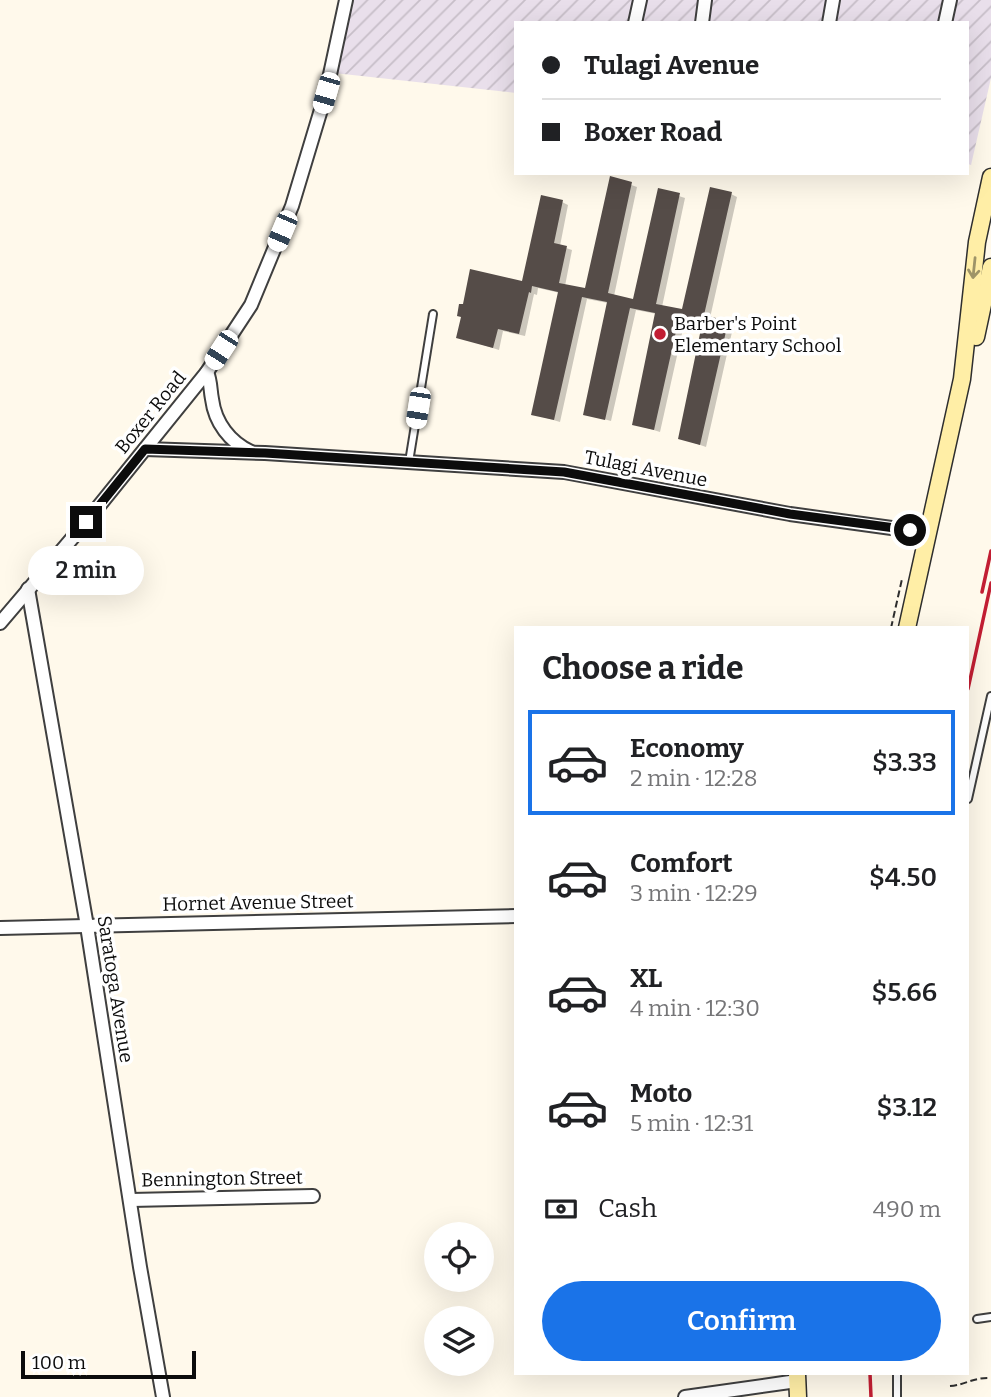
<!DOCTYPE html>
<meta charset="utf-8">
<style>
body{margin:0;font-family:Bitter,serif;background:#f6f6f6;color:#202124;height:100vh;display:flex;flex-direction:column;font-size:26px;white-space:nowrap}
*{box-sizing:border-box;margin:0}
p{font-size:23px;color:#757577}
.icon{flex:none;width:38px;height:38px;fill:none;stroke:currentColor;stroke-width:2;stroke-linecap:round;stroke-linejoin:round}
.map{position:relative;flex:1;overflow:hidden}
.panel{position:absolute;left:514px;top:626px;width:455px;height:749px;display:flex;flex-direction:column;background:#fff;border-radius:0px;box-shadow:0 7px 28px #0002}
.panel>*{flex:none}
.hud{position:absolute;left:514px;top:21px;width:455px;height:154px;border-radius:0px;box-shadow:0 7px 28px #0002;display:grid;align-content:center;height:154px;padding:0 28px;background:#fff}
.tools{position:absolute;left:424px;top:1222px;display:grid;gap:14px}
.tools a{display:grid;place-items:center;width:70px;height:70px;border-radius:50%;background:#fff;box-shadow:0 7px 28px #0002;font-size:35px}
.scale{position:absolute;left:21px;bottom:18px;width:175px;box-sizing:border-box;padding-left:7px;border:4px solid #0c0c0c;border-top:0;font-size:19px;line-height:24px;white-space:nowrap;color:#0c0c0c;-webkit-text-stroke:5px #fff;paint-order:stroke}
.end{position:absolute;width:32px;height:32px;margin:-16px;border:9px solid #0c0c0c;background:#fff;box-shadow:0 0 0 4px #fff}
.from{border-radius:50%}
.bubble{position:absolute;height:49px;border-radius:24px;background:#fff;box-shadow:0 7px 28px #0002;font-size:23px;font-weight:600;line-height:49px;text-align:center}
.car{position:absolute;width:21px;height:42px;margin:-21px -10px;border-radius:9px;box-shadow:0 0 5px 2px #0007;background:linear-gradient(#fff 24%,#345 0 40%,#fff 0 76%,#345 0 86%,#fff 0)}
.hud b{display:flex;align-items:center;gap:24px;height:66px;font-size:26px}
.hud b+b{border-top:2px solid #e0e0e0}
.hud i{width:18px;height:18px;background:#202124}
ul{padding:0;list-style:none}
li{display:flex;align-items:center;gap:21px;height:105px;margin:0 14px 10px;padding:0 14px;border:4px solid transparent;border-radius:0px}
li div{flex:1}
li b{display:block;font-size:26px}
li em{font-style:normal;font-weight:600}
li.selected{border-color:#1a73e8}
li>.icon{width:63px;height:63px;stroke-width:1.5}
h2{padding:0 28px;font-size:32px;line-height:84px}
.pay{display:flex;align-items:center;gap:18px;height:77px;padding:0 28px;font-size:26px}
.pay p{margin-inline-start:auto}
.primary-button{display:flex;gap:14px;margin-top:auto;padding:14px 28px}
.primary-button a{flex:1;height:80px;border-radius:42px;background:#1a73e8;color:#fff;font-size:28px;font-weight:600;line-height:80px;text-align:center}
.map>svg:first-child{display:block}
.industrial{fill:url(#industrial-furrows)}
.shadow{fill:#0003}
.building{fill:#554c48}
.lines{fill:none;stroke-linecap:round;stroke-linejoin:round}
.service-casing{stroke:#3f3f3f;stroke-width:10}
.minor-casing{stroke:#3f3f3f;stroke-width:16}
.secondary-casing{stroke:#2e2e2e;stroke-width:19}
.path{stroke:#2e2e2e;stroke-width:2;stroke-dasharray:7 3.5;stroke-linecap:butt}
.service{stroke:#fff;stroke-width:6}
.minor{stroke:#fff;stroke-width:12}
.secondary{stroke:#ffeea6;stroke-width:16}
.rail{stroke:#c21e33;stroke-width:3.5}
.oneway{stroke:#9e9468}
.route{stroke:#0c0c0c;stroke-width:9}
.poi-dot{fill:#c21e33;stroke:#fff;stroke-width:2.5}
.labels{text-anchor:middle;stroke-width:7;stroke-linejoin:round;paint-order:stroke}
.poi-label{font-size:19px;fill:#0c0c0c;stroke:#fff;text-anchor:start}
.street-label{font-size:19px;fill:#0c0c0c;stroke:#fff}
</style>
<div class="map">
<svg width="991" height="1397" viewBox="0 0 991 1397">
<defs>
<pattern id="industrial-furrows" width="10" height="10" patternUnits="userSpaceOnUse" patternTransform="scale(1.75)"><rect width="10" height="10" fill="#e9dfeb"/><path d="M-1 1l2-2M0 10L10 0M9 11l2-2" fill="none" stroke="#c7bec8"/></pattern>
</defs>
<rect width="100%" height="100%" fill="#fff9eb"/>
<!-- industrial -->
<polygon class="industrial" points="343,0 991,0 991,78 971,165 968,164 968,23 516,23 516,93 325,72"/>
<!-- shadow -->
<polygon class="shadow" points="611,178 637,187 614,296 634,301 660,190 685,198 662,307 683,311 731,194 737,197 710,318 721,323 720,328 732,332 706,447 680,438 704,325 685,320 660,432 634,424 657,314 636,310 611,421 585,414 608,303 587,299 560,422 533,414 560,293 538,288 537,295 534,294 525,336 503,331 499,350 458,337 464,307 523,283 562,202 568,205 560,246 572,250 565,286 586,290"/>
<!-- building -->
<polygon class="building" points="610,176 632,182 608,293 633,299 658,188 680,193 656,304 682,309 710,187 732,192 704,315 716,318 715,325 727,327 700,445 678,439 702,324 679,318 654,430 632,425 655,313 630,308 605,420 583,415 607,302 582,297 554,420 531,415 558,292 532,286 531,293 529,292 519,334 498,329 493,348 456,338 461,317 457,316 459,304 463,304 470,269 522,281 541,195 563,200 554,243 567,246 559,283 585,288"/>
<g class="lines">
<defs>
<g id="service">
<polyline points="409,462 433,314"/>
<polyline points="968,799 991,696"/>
<polyline points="977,1319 991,1317"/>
<polyline points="897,1374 897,1397"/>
</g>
<g id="minor">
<polyline points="635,23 640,0"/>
<polyline points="702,23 705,0"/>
<polyline points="829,23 833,0"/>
<polyline points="945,23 950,0"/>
<path d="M207,372C211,382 210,389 212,399C215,423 230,442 251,452"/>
<polyline points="145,449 265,453 564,472 790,514 928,533"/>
<polyline points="28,589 87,926 140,1267 163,1397"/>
<polyline points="0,623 86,522 207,372 251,305 292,206 326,93 346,0"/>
<polyline points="0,928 516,916"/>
<polyline points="131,1200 313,1196"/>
<polyline points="685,1397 797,1381"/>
</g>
<g id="secondary">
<polyline points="976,337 991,267"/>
<polyline points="907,628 962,379 977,242 991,177"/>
<polyline points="797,1374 798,1397"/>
</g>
</defs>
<!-- service casing -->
<use href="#service" class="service-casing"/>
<!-- minor casing -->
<use href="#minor" class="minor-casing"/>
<!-- secondary casing -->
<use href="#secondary" class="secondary-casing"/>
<!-- path -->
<g class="path">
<polyline points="891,628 902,579"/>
<path d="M950,1386C965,1385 974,1377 991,1378"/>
</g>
<!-- service -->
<use href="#service" class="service"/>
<!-- minor -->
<use href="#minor" class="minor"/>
<!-- secondary -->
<use href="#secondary" class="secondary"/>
<!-- rail -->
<g class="rail">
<polyline points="982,592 991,551"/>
<polyline points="968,689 991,583"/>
<polyline points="870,1374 871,1397"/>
</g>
</g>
<!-- one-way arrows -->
<defs><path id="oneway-shaft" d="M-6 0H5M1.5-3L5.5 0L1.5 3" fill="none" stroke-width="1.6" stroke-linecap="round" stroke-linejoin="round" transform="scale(1.75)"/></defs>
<use class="oneway" href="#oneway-shaft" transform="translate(974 268) rotate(96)"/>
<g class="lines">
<!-- route -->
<polyline class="route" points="86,522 145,449 265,453 564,472 790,514 910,530"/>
</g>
<!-- markers -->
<circle class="poi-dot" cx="660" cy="334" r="7"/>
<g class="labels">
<!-- poi labels -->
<g class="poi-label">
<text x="674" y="330">Barber's Point<tspan x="674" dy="22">Elementary School</tspan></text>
</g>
<!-- street labels -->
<g class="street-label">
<text transform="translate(150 412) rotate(-51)" y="7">Boxer Road</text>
<text transform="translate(646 468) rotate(11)" y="7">Tulagi Avenue</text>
<text transform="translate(258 902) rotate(-1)" y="7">Hornet Avenue Street</text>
<text transform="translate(116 989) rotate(81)" y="7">Saratoga Avenue</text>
<text transform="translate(222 1178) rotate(-1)" y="7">Bennington Street</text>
</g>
</g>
</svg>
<div class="tools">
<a><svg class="icon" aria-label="locate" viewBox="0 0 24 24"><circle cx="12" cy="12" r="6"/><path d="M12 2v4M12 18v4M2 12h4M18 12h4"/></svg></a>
<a><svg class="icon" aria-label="layers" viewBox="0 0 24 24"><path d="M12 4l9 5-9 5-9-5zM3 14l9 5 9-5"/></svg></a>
</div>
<div class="scale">100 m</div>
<i class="end from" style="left:910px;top:530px"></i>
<i class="end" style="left:86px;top:522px"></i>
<div class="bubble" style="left:28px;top:546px;width:116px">2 min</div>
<i class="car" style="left:326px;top:93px;rotate:196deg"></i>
<i class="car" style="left:282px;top:231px;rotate:203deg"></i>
<i class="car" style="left:221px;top:350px;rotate:213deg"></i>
<i class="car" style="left:418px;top:408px;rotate:189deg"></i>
<div class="hud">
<b><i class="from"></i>Tulagi Avenue</b>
<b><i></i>Boxer Road</b>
</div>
<section class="panel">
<h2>Choose a ride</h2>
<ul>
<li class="selected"><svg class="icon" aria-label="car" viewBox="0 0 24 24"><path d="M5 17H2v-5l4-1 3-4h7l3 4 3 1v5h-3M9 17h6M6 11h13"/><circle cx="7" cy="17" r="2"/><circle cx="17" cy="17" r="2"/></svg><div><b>Economy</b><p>2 min · 12:28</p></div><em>$3.33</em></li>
<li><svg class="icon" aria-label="car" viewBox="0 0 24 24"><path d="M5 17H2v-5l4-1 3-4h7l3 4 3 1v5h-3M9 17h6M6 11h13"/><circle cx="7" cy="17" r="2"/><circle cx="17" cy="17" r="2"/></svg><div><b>Comfort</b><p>3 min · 12:29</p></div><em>$4.50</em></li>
<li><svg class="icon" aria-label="car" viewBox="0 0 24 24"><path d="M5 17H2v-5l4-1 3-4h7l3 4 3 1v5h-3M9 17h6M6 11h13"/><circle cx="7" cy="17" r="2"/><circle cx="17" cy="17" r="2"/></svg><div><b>XL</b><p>4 min · 12:30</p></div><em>$5.66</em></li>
<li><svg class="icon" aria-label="car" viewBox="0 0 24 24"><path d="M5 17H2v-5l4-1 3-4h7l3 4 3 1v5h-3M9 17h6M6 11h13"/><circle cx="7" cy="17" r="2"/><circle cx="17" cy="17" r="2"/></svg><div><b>Moto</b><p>5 min · 12:31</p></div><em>$3.12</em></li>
</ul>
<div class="pay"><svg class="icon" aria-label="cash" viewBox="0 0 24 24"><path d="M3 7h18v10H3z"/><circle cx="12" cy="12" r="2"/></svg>Cash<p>490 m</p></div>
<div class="primary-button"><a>Confirm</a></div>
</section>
</div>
